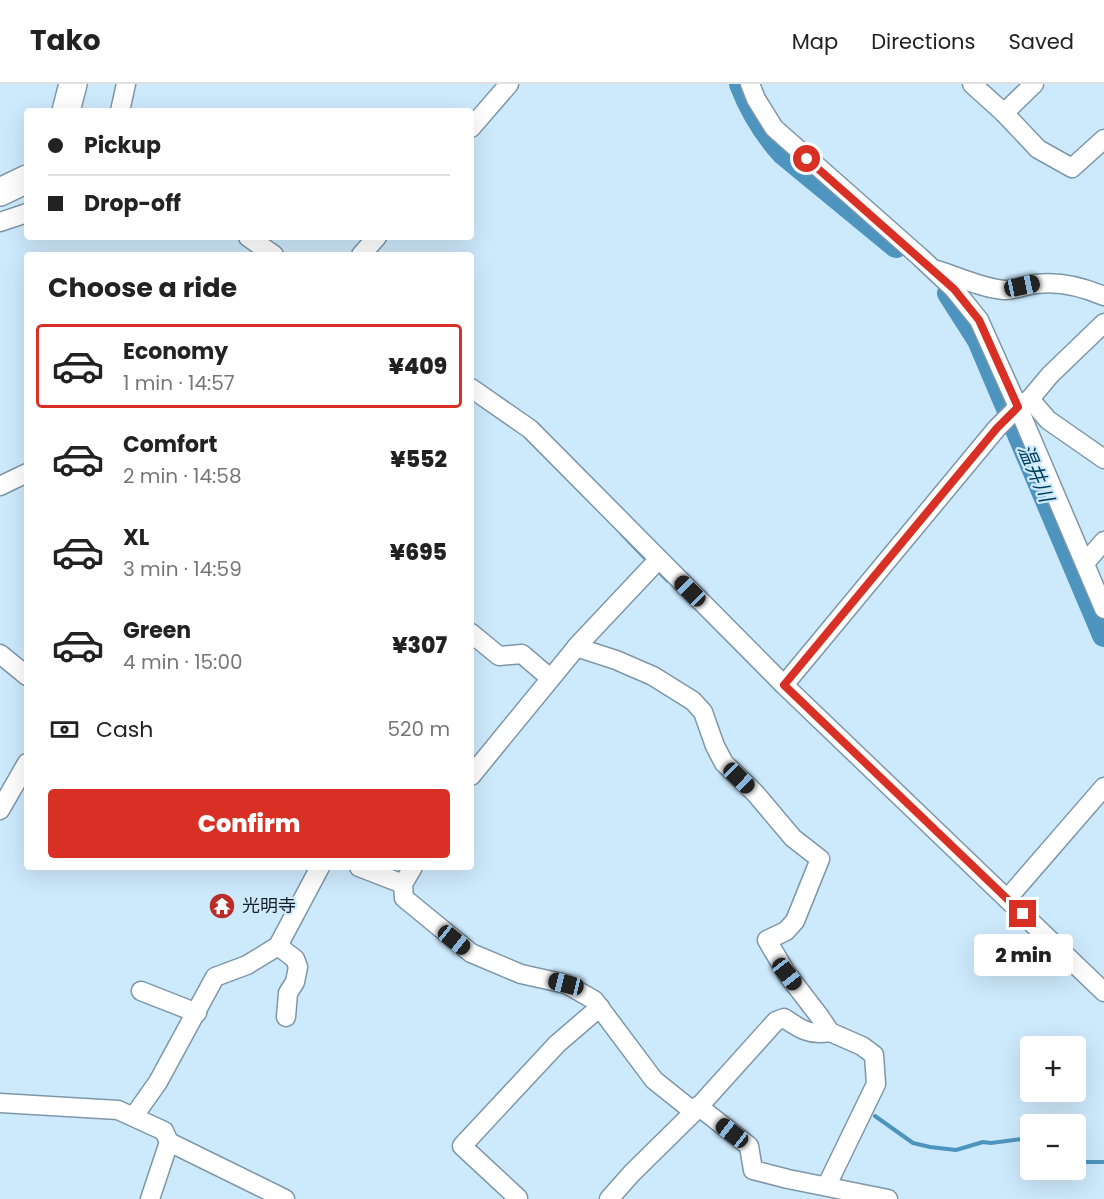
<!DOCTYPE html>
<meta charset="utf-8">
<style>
body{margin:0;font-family:Poppins,"Noto Sans JP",sans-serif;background:#f6f6f6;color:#222;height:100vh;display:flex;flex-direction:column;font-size:22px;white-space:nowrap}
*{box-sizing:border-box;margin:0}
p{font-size:20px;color:#767676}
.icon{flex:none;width:33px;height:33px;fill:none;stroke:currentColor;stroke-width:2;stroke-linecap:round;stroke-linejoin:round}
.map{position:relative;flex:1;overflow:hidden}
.panel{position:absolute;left:24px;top:168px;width:450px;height:618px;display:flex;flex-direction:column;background:#fff;border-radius:6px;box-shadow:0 6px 24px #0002}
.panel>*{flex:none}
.guide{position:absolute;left:24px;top:24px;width:450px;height:132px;border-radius:6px;box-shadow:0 6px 24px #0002;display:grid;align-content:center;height:132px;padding:0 24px;background:#fff}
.tools{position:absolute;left:1020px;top:952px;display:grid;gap:12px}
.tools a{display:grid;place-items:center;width:66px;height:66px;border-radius:6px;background:#fff;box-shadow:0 6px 24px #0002;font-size:30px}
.end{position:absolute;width:27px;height:27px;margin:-14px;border:8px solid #d93025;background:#fff;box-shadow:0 0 0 3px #fff}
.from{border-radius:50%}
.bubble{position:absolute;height:42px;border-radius:6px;background:#fff;box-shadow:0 6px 24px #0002;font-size:20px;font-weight:800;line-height:42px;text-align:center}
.car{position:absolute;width:18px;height:36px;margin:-18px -9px;border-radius:8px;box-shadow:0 0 4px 2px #0007;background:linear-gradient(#222 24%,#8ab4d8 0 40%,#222 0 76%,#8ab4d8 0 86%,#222 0)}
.guide b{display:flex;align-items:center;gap:21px;height:57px;font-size:22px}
.guide b+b{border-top:2px solid #e0e0e0}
.guide i{width:15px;height:15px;background:#222}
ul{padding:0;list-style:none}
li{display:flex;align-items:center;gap:18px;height:84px;margin:0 12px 9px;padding:0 12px;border:3px solid transparent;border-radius:6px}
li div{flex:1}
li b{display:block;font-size:22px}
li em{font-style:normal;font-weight:800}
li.active{border-color:#d93025}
li>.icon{width:54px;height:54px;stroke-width:1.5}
h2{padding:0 24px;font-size:27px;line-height:72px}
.pay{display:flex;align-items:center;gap:15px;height:66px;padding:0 24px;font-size:22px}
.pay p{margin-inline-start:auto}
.cta{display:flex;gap:12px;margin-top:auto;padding:12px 24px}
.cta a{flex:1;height:69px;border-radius:6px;background:#d93025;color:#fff;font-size:24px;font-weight:800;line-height:69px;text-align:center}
header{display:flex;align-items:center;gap:36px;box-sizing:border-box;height:84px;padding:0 30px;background:#fff;border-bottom:2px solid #e0e0e0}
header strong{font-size:28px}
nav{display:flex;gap:33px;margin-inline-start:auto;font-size:21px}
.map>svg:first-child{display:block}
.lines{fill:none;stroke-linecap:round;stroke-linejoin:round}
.stream{stroke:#4d94be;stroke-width:4}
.river{stroke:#4d94be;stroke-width:24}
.minor-casing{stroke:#7d97a8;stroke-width:21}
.highway-casing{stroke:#7d97a8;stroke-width:30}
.minor{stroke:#fff;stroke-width:18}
.highway{stroke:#fff;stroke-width:27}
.route{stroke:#d93025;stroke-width:8}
.labels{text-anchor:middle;stroke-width:4.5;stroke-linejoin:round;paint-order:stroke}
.poi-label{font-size:18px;fill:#172128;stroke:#cde9fc;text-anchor:start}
.water-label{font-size:20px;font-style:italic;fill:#003c58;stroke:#cde9fc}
</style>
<header>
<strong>Tako</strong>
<nav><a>Map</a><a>Directions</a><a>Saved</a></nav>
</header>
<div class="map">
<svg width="1104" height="1115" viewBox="0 0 1104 1115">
<rect width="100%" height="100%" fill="#cde9fc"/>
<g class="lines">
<!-- stream -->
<g class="stream">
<polyline points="621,449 645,474"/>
<polyline points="661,490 668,497"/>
<polyline points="875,1032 913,1059 930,1063 956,1066 983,1058 991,1059 1022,1055 1030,1066"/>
<polyline points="1076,1078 1104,1078"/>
</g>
<!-- river -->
<g class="river">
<path d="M741,0C751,26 764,48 783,69L896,162"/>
<polyline points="949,209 979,256 1104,551"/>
</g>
<defs>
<g id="minor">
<polyline points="750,0 756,15 774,44 920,173 954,205 979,236 1018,323 1104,525"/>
<polyline points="972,0 1004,29 1038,65 1072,84 1104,55"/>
<polyline points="120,27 126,0"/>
<polyline points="1004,29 1034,0"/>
<polyline points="471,44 509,0"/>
<polyline points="0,138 27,129"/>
<polyline points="248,153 274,171"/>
<polyline points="361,171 377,153"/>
<path d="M937,186C959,193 982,204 1004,206C1015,206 1026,201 1036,200C1059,197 1083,203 1104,212"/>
<polyline points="471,304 530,345 784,601 1104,908"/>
<polyline points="1030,315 1048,336 1104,375"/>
<polyline points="0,402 27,389"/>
<polyline points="1085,479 1104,457"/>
<polyline points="471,549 499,572 522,570 550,594"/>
<polyline points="576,563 616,576 653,592 693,617 703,628 715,662 724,679 755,709 793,754 820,775 795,837 786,847 767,856 787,890 820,933 830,948 862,962 874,971 876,1000 827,1101"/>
<polyline points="0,570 27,592"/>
<polyline points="784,601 997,344 1018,323 1030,315 1050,291 1104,239"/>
<polyline points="471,692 579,560 658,476"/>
<polyline points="0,726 27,679"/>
<polyline points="359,783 403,800 413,783"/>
<polyline points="403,800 404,814 471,869 521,890 566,900 594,916 654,996 694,1028"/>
<polyline points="1007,815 1104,703"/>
<polyline points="278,862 295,875 298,883 295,898 288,909 286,933"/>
<polyline points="141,907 197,929"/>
<polyline points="0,1019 118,1026 164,1047 169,1058 285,1115"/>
<polyline points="698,1022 749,1062 753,1086 788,1095 888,1115"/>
<polyline points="134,1032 158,998 215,893 247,881 278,862 320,783"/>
<polyline points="150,1115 169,1058"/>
<polyline points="517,1115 518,1114 462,1062 557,960 600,923"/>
<path d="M609,1115L632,1089L694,1028L776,937L784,934C800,945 810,952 830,948"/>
</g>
<g id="highway">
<polyline points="66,27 73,0"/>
<polyline points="0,108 27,95"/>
</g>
</defs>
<!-- minor casing -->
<use href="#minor" class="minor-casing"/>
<!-- highway casing -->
<use href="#highway" class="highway-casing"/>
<!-- minor -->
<use href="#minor" class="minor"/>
<!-- highway -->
<use href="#highway" class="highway"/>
</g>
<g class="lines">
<!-- route -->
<polyline class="route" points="807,75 954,205 979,236 1018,323 997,344 784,601 1023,830"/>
</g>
<!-- icons -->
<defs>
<symbol id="temple-disc" viewBox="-11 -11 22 22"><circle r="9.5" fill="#bb2c29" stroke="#cde9fc"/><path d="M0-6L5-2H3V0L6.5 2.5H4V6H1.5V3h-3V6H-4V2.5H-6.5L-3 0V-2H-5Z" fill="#fff"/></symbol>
</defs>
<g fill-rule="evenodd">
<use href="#temple-disc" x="207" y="807" width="30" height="30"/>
</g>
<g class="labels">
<!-- poi labels -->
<g class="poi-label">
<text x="242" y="828">光明寺</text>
</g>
<!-- water labels -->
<g class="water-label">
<text transform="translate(1036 389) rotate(67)" y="7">温井川</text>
</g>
</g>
</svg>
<div class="tools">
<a>+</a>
<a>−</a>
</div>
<i class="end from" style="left:807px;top:75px"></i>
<i class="end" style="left:1023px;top:830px"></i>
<div class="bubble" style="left:974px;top:850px;width:99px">2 min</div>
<i class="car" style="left:1022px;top:202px;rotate:78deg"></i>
<i class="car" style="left:690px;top:507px;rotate:315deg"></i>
<i class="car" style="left:739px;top:694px;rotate:134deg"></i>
<i class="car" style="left:454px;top:856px;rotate:129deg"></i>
<i class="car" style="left:787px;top:890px;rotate:142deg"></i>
<i class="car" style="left:566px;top:900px;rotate:284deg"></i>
<i class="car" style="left:732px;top:1049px;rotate:308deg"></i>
<div class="guide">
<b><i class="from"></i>Pickup</b>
<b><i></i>Drop-off</b>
</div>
<section class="panel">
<h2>Choose a ride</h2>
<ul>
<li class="active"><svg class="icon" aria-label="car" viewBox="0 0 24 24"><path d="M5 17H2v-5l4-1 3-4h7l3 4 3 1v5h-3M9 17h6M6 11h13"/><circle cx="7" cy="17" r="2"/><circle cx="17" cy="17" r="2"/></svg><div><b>Economy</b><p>1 min · 14:57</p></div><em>¥409</em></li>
<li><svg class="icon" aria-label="car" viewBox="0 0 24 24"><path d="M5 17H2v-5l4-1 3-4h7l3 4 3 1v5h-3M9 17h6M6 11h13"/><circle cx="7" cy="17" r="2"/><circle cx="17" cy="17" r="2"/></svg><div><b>Comfort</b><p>2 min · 14:58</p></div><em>¥552</em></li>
<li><svg class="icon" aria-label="car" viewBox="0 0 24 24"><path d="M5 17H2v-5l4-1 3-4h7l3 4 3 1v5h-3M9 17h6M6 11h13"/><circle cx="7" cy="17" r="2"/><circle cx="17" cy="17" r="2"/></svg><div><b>XL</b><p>3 min · 14:59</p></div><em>¥695</em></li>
<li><svg class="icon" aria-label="car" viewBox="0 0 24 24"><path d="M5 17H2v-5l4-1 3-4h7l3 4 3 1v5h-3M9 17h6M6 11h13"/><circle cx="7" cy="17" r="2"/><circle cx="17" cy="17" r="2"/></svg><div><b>Green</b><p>4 min · 15:00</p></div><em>¥307</em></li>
</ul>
<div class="pay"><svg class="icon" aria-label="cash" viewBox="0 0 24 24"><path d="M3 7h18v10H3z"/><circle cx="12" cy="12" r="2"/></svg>Cash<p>520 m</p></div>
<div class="cta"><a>Confirm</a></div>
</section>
</div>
